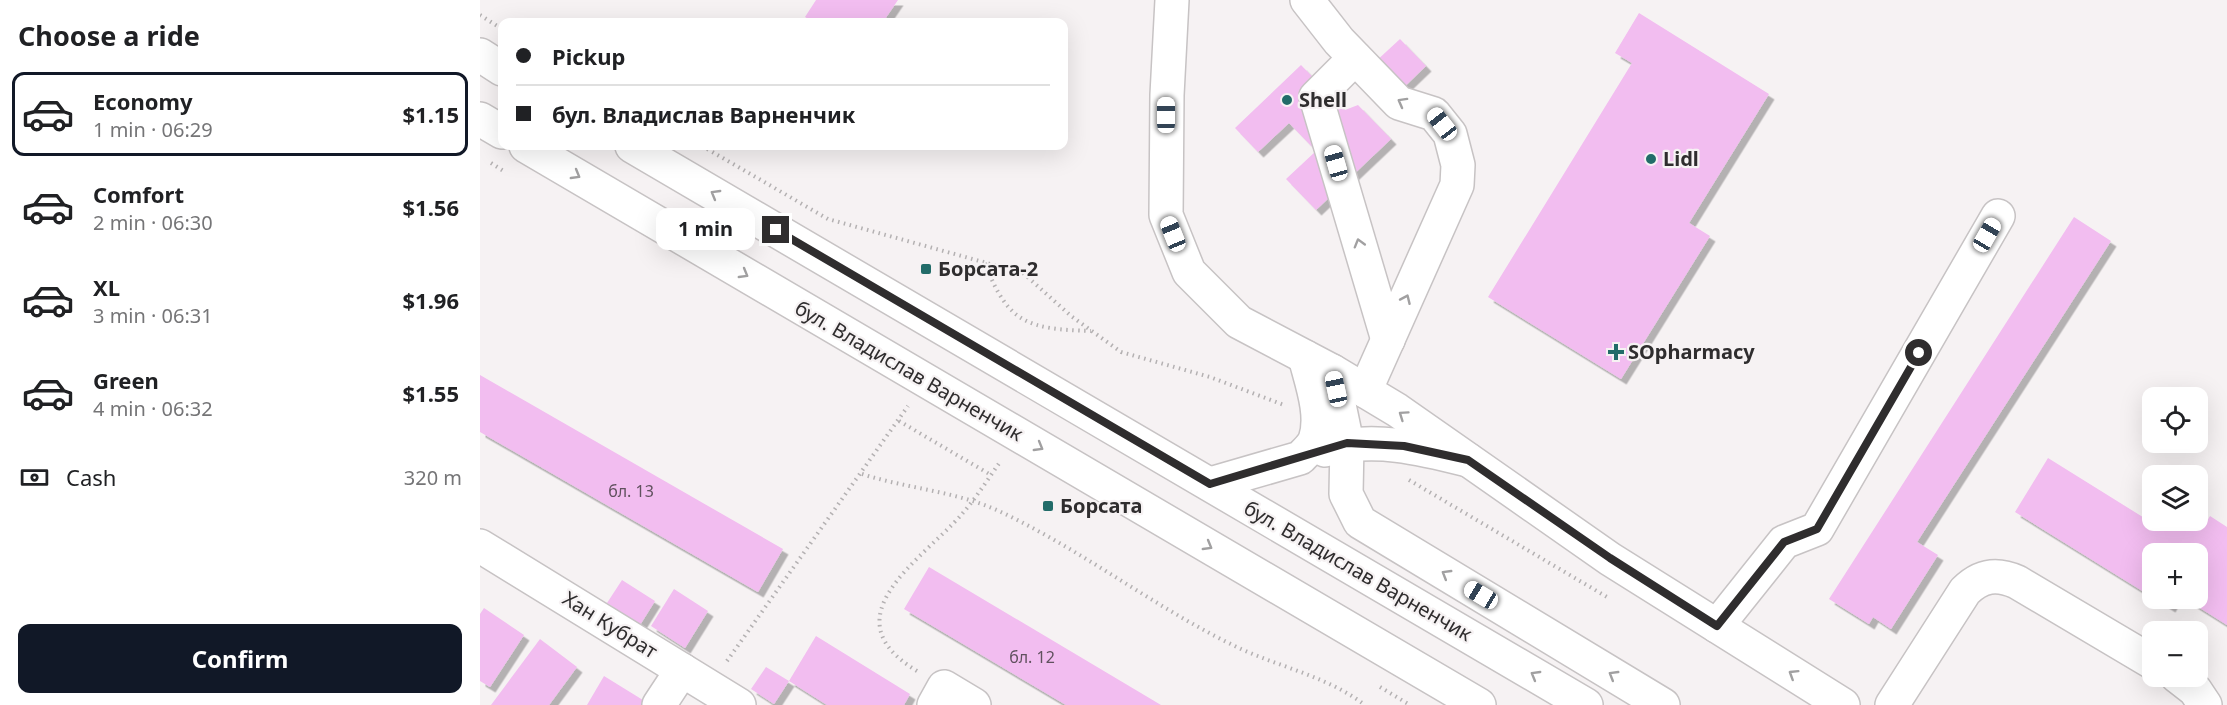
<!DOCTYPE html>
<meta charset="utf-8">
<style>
body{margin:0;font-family:"Noto Sans",sans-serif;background:#f6f6f6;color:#202124;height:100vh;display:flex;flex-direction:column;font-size:22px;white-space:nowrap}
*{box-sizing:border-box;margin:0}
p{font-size:20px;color:#757577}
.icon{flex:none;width:33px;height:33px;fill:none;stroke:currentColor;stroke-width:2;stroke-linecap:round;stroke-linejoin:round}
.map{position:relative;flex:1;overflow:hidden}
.drawer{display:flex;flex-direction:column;background:#fff;width:480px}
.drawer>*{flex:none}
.hud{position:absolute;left:18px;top:18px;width:570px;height:132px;border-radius:12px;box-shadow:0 6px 24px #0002;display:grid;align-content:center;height:132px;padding:0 18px;background:#fff}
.tools{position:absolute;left:1662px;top:387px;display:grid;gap:12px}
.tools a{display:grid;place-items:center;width:66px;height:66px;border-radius:12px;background:#fff;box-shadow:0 6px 24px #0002;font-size:30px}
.end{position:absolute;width:27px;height:27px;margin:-14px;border:8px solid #2f2d2e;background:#fff;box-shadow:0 0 0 3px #fff}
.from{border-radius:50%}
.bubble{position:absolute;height:42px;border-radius:12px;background:#fff;box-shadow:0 6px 24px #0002;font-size:20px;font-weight:700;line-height:42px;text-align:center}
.car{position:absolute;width:18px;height:36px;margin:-18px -9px;border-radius:8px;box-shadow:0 0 4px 2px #0007;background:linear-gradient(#fff 24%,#345 0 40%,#fff 0 76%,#345 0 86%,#fff 0)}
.hud b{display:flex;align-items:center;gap:21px;height:57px;font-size:22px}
.hud b+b{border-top:2px solid #e0e0e0}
.hud i{width:15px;height:15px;background:#202124}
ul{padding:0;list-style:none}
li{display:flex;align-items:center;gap:18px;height:84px;margin:0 12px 9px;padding:0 6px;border:3px solid transparent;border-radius:12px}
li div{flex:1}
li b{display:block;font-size:22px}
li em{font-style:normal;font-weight:700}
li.active{border-color:#111827}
li>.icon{width:54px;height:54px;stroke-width:1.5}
h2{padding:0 18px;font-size:27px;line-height:72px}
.pay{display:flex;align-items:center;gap:15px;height:66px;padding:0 18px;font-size:22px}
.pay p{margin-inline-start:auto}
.action{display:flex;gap:12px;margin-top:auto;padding:12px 18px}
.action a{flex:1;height:69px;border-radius:12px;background:#111827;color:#fff;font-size:24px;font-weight:700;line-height:69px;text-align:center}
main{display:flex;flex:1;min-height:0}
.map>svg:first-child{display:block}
.building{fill:#f2bdf0;filter:url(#shadow)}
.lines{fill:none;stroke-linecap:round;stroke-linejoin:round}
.minor-casing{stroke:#c7c3c4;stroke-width:36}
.major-casing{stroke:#c7c3c4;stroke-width:36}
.path{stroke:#b4b1b2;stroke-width:4;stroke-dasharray:1.5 4.5;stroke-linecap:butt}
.minor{stroke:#fff;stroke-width:33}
.major{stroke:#fff;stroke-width:33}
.oneway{stroke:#a1a0a1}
.route{stroke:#2f2d2e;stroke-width:8}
.poi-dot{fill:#226c69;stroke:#f6f2f3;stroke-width:2}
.labels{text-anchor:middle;stroke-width:4.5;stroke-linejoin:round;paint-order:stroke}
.number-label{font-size:16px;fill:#60515e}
.poi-label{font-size:20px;font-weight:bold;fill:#2f2d2e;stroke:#f6f2f3;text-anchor:start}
.street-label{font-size:20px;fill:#2f2d2e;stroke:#f6f2f3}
</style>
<main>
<section class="drawer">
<h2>Choose a ride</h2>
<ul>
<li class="active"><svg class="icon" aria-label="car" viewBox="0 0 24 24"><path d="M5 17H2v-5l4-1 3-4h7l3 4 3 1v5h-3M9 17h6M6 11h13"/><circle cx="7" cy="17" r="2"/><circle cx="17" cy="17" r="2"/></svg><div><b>Economy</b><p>1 min · 06:29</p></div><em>$1.15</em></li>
<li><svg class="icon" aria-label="car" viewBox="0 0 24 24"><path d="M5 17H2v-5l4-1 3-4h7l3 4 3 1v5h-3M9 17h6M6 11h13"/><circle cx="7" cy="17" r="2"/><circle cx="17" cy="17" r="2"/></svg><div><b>Comfort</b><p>2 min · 06:30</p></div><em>$1.56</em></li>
<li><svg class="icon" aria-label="car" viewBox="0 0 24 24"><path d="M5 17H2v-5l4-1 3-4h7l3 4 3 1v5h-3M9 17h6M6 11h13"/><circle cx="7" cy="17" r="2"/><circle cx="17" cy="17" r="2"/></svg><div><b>XL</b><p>3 min · 06:31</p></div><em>$1.96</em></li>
<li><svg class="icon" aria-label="car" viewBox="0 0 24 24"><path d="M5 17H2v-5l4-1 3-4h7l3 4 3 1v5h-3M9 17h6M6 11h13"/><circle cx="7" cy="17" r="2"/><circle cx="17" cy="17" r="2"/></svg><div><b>Green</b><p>4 min · 06:32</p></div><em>$1.55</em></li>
</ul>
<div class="pay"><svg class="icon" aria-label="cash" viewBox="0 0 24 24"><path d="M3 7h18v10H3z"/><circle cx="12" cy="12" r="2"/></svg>Cash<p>320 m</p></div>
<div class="action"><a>Confirm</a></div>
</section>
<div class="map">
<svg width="1747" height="705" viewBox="0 0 1747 705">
<defs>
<filter id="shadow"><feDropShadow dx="5.5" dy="5.5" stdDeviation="0" flood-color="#0004"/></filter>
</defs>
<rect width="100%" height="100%" fill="#f6f2f3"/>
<!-- building -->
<g class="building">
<polygon points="336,0 418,0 403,22 333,22 325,17"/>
<polygon points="1159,13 1289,94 1209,223 1230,236 1141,379 1008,297 1152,63 1135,53"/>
<polygon points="920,39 946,66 921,90 894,63"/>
<polygon points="821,65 865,110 878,105 911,139 836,210 806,179 836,151 809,123 778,152 755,128"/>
<polygon points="1594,217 1631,241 1437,542 1458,555 1411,629 1393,617 1389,624 1349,599"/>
<polygon points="0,375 303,549 278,592 0,432"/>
<polygon points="1568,458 1666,519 1672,509 1672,520 1716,520 1724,526 1730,516 1747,527 1747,625 1704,598 1718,598 1718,554 1672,554 1672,597 1535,512"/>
<polygon points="449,567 681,705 586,705 424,609"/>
<polygon points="142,580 175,601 160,625 127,603"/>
<polygon points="194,589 228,611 205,648 171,626"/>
<polygon points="1675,598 1695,598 1690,607"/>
<polygon points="4,608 44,635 10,687 0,681 0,614"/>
<polygon points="336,636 430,694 424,705 347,705 309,681"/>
<polygon points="60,639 97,667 69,705 11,705"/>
<polygon points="286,667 309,681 294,704 271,689"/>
<polygon points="124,676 171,705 107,705"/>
</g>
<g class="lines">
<defs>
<g id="minor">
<polyline points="692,0 687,95 686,215 709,272 759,322 852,371 917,410 1130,559 1363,705"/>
<polyline points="827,0 859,41 919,103 954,114 970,134 978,165 977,185 885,391"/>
<polyline points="875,58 836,97 908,340"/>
<polyline points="0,546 259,705"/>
<polyline points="1237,626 1304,542 1337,529 1518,216"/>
<polyline points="1697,676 1715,690 1725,705"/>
<polyline points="179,705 202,670"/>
<polyline points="454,705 464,687 494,705"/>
<path d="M1412,705L1485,591C1501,575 1517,573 1537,582L1672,662"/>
</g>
<g id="major">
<polyline points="0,55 22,69"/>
<polyline points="0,119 22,132"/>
<polyline points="46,146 999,705"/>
<polyline points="152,146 1106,705"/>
<polyline points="852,371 867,443 866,494 880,522 1183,705"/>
<path d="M845,450C893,436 941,448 988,460"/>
<path d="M730,484L820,458C825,453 832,447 835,440C844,415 831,381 825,357"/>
</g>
</defs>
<!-- minor casing -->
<use href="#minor" class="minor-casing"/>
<!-- major casing -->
<use href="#major" class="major-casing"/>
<!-- path -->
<g class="path">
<polyline points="0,15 22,29"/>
<polyline points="222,146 348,219 543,273 591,316 641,352 730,377 804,405"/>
<polyline points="11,163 25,172"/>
<path d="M505,263C528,324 548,329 611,331"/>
<polyline points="419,421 511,475"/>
<path d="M382,474C428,489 477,491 521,512C604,551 678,610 761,649C803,668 848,677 885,705"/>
<polyline points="929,480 1127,597"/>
<polyline points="247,661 428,406"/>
<path d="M437,671C347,617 442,560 482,514C496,498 508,479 520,462"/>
<polyline points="900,687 930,705"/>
</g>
<!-- minor -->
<use href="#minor" class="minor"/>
<!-- major -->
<use href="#major" class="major"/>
</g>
<!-- one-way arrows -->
<defs><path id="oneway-chevron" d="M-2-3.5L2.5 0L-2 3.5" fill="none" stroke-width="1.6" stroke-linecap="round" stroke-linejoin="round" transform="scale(1.5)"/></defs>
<g class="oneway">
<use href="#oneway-chevron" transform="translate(922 102) rotate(-151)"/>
<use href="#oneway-chevron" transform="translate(96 175) rotate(30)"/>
<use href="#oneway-chevron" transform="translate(235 194) rotate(-150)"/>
<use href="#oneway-chevron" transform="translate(879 243) rotate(-106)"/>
<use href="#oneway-chevron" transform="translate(264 274) rotate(30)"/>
<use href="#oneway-chevron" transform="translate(926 299) rotate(-66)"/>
<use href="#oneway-chevron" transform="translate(923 415) rotate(-145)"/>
<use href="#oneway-chevron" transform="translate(559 447) rotate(30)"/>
<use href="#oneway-chevron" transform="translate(728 546) rotate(30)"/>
<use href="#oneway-chevron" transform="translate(966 574) rotate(-149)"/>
<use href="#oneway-chevron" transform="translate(1313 674) rotate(-148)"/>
<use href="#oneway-chevron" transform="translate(1055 675) rotate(-150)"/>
<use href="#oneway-chevron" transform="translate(1133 675) rotate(-149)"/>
</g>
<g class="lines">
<!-- route -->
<polyline class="route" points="296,230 730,484 867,443 924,446 988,460 1130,558 1237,626 1304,542 1337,529 1439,353"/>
</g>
<!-- markers -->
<g class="poi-dot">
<circle cx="807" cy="100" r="6"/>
<circle cx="1171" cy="159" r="6"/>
<rect x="440" y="263" width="12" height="12" rx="3"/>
<path d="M1133 343h6v6h6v6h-6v6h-6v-6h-6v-6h6z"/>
<rect x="562" y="500" width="12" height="12" rx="3"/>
</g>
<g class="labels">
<!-- number labels -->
<g class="number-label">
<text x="151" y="497">бл. 13</text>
<text x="552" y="663">бл. 12</text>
</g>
<!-- poi labels -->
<g class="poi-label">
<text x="819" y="107">Shell</text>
<text x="1183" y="166">Lidl</text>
<text x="458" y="276">Борсата-2</text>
<text x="1148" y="359">SOpharmacy</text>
<text x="580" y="513">Борсата</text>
</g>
<!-- street labels -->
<g class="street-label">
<text transform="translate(429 371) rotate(30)" y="7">бул. Владислав Варненчик</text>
<text transform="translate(878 571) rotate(30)" y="7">бул. Владислав Варненчик</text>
<text transform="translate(130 625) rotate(32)" y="7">Хан Кубрат</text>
</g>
</g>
</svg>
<div class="tools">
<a><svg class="icon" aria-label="locate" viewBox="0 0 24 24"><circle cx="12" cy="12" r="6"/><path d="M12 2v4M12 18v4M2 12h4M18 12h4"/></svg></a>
<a><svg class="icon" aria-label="layers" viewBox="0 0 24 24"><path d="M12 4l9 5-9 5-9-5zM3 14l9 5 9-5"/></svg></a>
<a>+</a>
<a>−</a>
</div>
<i class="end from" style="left:1439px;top:353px"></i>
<i class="end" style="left:296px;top:230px"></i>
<div class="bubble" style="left:176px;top:208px;width:99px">1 min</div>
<i class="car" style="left:686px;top:115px;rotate:0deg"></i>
<i class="car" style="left:962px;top:124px;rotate:322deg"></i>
<i class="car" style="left:856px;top:163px;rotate:344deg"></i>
<i class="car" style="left:693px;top:234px;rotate:338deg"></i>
<i class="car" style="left:1507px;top:235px;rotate:30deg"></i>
<i class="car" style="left:856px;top:389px;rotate:348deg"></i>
<i class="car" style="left:1001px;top:595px;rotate:301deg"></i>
<div class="hud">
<b><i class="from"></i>Pickup</b>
<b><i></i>бул. Владислав Варненчик</b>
</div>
</div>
</main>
